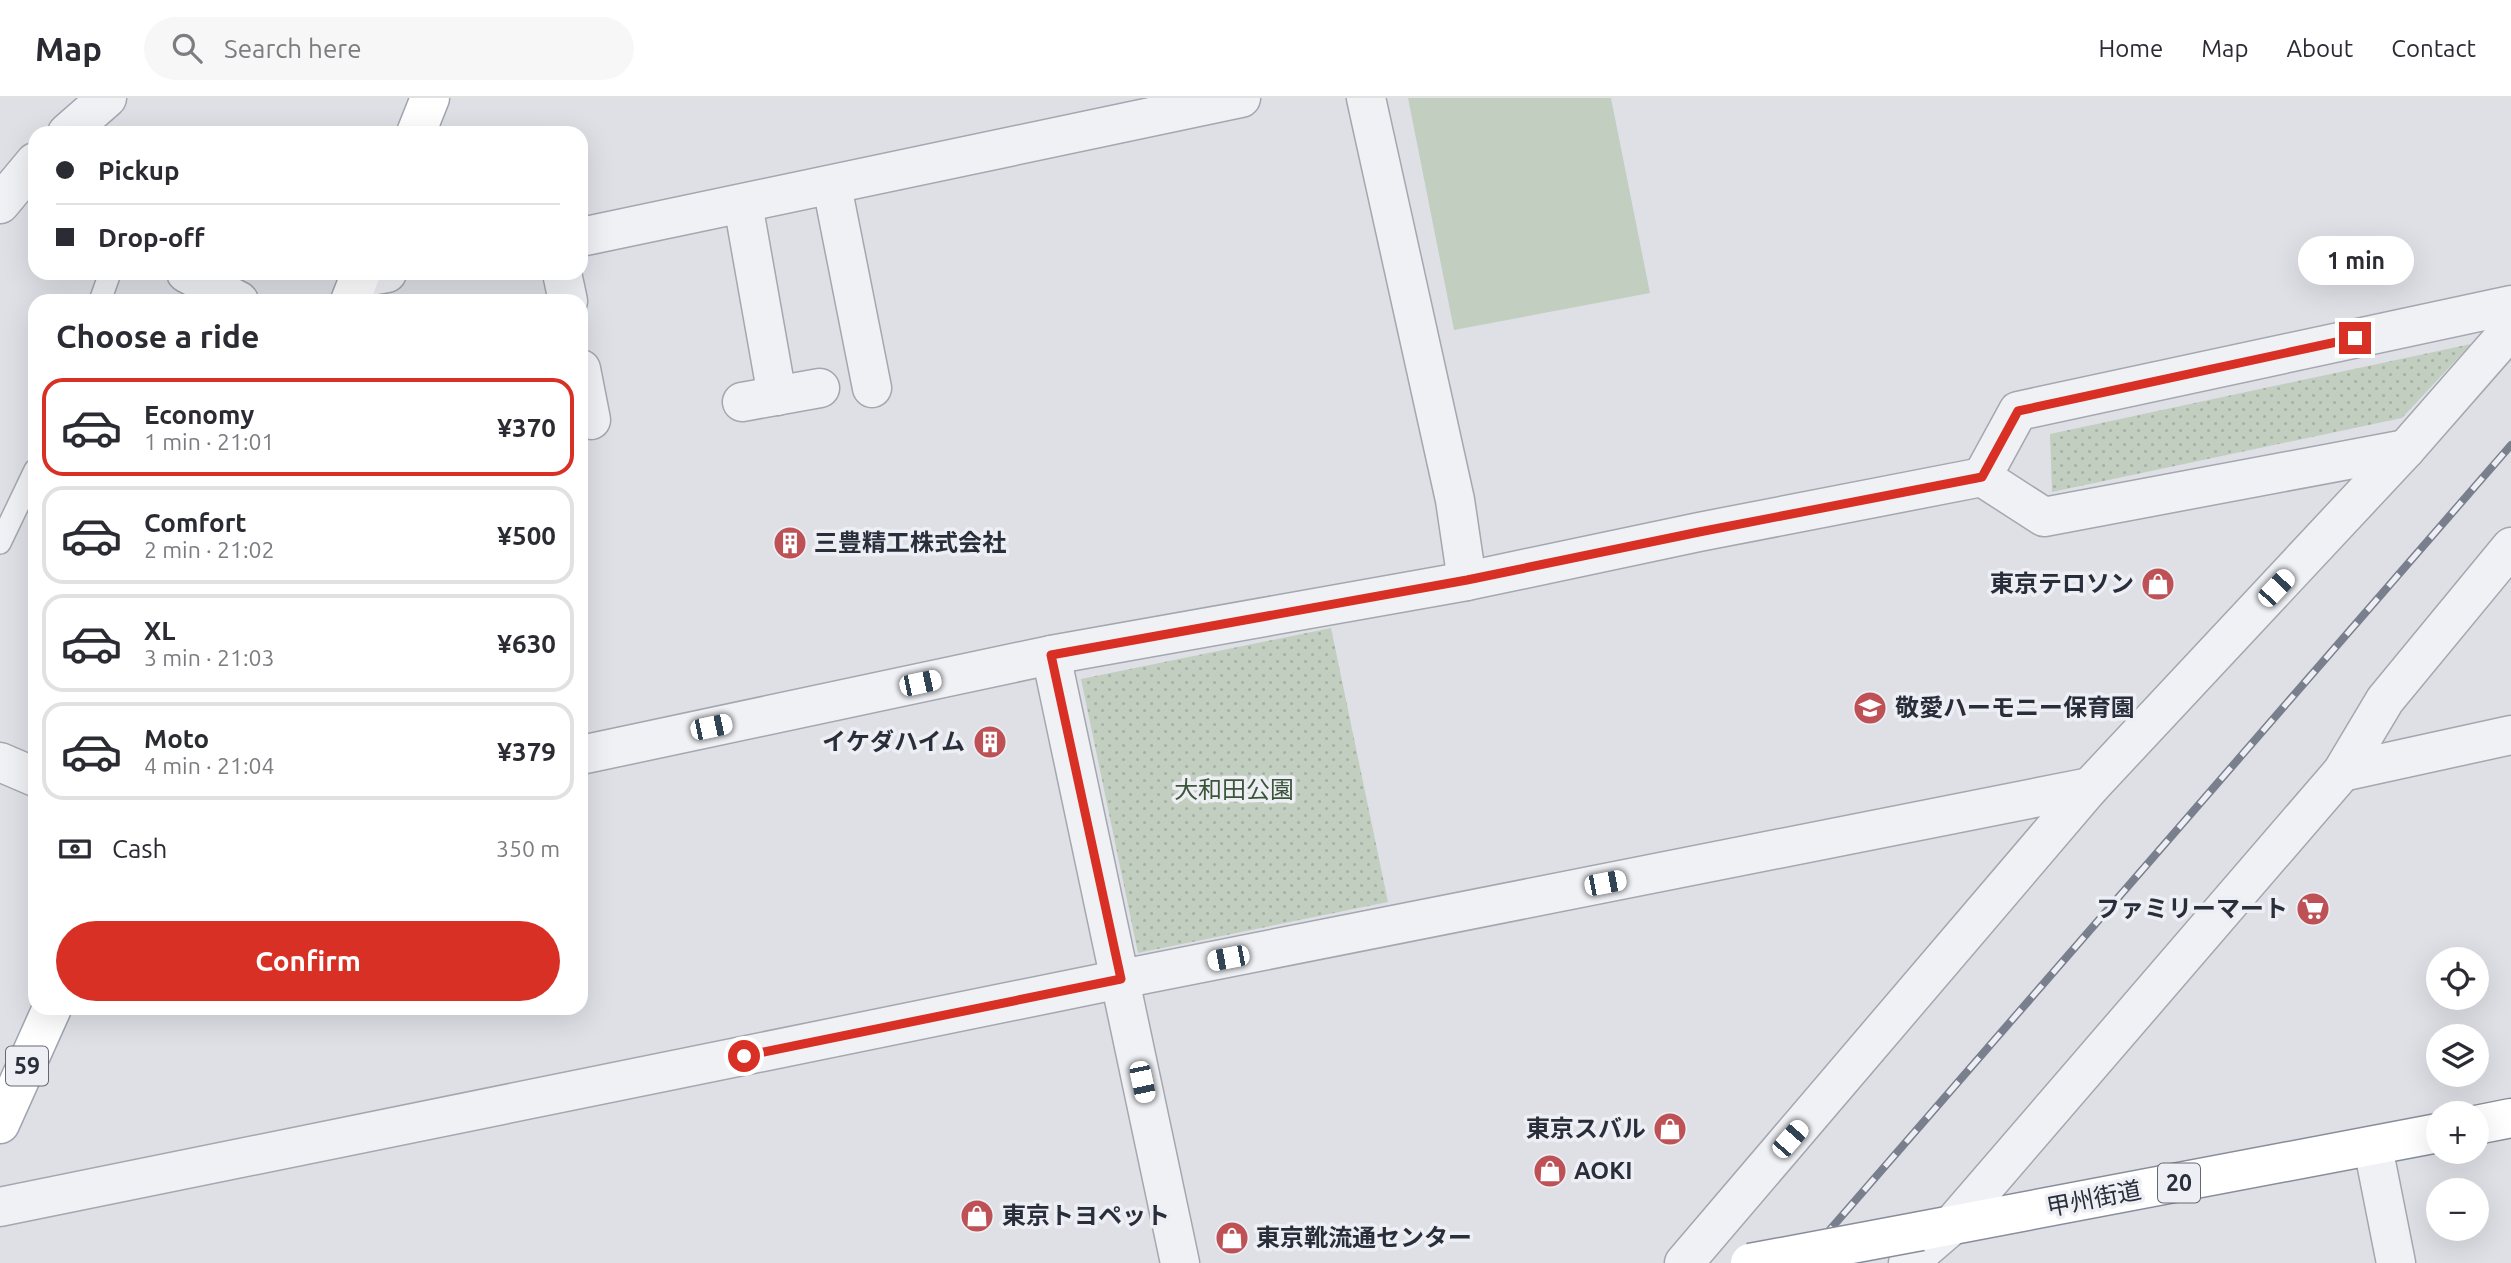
<!DOCTYPE html>
<meta charset="utf-8">
<style>
body{margin:0;font-family:Ubuntu,"Noto Sans JP",sans-serif;background:#f7f7f7;color:#2b2b33;height:100vh;display:flex;flex-direction:column;font-size:26px;white-space:nowrap}
*{box-sizing:border-box;margin:0}
p{font-size:23px;color:#7c7c81}
.icon{flex:none;width:38px;height:38px;fill:none;stroke:currentColor;stroke-width:2;stroke-linecap:round;stroke-linejoin:round}
.map{position:relative;flex:1;overflow:hidden}
.details{position:absolute;left:28px;top:196px;width:560px;height:721px;display:flex;flex-direction:column;background:#fff;border-radius:21px;box-shadow:0 7px 28px #0002}
.details>*{flex:none}
.guide{position:absolute;left:28px;top:28px;width:560px;height:154px;border-radius:21px;box-shadow:0 7px 28px #0002;display:grid;align-content:center;height:154px;padding:0 28px;background:#fff}
.controls{position:absolute;left:2426px;top:849px;display:grid;gap:14px}
.controls a{display:grid;place-items:center;width:63px;height:63px;border-radius:50%;background:#fff;box-shadow:0 7px 28px #0002;font-size:35px}
.end{position:absolute;width:32px;height:32px;margin:-16px;border:9px solid #d93025;background:#fff;box-shadow:0 0 0 4px #fff}
.from{border-radius:50%}
.bubble{position:absolute;height:49px;border-radius:24px;background:#fff;box-shadow:0 7px 28px #0002;font-size:23px;font-weight:600;line-height:49px;text-align:center}
.car{position:absolute;width:21px;height:42px;margin:-21px -10px;border-radius:9px;box-shadow:0 0 5px 2px #0007;background:linear-gradient(#fff 24%,#345 0 40%,#fff 0 76%,#345 0 86%,#fff 0)}
.guide b{display:flex;align-items:center;gap:24px;height:66px;font-size:26px}
.guide b+b{border-top:2px solid #e1e1e2}
.guide i{width:18px;height:18px;background:#2b2b33}
ul{padding:0;list-style:none}
li{display:flex;align-items:center;gap:21px;height:98px;margin:0 14px 10px;padding:0 14px;border:4px solid #e1e1e2;border-radius:21px}
li div{flex:1}
li b{display:block;font-size:26px}
li em{font-style:normal;font-weight:600}
li.selected{border-color:#d93025}
li>.icon{width:63px;height:63px;stroke-width:1.5}
h2{padding:0 28px;font-size:32px;line-height:84px}
.pay{display:flex;align-items:center;gap:18px;height:77px;padding:0 28px;font-size:26px}
.pay p{margin-inline-start:auto}
.cta{display:flex;gap:14px;margin-top:auto;padding:14px 28px}
.cta a{flex:1;height:80px;border-radius:42px;background:#d93025;color:#fff;font-size:28px;font-weight:600;line-height:80px;text-align:center}
header{display:flex;align-items:center;gap:42px;box-sizing:border-box;height:98px;padding:0 35px;background:#fff;border-bottom:2px solid #e1e1e2}
header strong{font-size:33px}
nav{display:flex;gap:38px;margin-inline-start:auto;font-size:24px}
.search{width:490px;height:63px;background:#f7f7f7;display:flex;align-items:center;gap:18px;box-sizing:border-box;padding:0 24px;border-radius:38px;color:#7c7c81;font-size:26px}
.map>svg:first-child{display:block}
.grass{fill:url(#grass-dots)}
.garden{fill:#c2cfc0}
.lines{fill:none;stroke-linecap:round;stroke-linejoin:round}
.lane-casing{stroke:#a4a7af;stroke-width:24}
.street-casing{stroke:#a4a7af;stroke-width:41}
.primary-casing{stroke:#9fa4b0;stroke-width:41}
.highway-casing{stroke:#878d9b;stroke-width:41}
.lane{stroke:#f0f1f5;stroke-width:21}
.street{stroke:#f0f1f5;stroke-width:38}
.primary{stroke:#fff;stroke-width:38}
.highway{stroke:#fff;stroke-width:38}
.rail-casing{stroke:#7a7f8e;stroke-width:8}
.rail{stroke:#edeff4;stroke-width:5;stroke-dasharray:16;stroke-linecap:butt}
.highway-bridge-casing{stroke:#878d9b;stroke-width:41;stroke-linecap:butt}
.highway-bridge{stroke:#fff;stroke-width:38}
.route{stroke:#d93025;stroke-width:9}
.labels{text-anchor:middle;stroke-width:7;stroke-linejoin:round;paint-order:stroke}
.shield{fill:#edeff4;stroke:#646872;stroke-width:2}
.shield-label{font-size:23px;font-weight:bold;fill:#292e3b}
.poi-label{font-size:24px;font-weight:bold;fill:#292e3b;stroke:#edeff4;text-anchor:start}
.park-label{font-size:24px;fill:#3b5538;stroke:#edeff4}
.street-label{font-size:24px;fill:#292e3b;stroke:#edeff4}
</style>
<header>
<strong>Map</strong>
<div class="search"><svg class="icon" aria-label="search" viewBox="0 0 24 24"><circle cx="10" cy="10" r="6"/><path d="M15 15l6 6"/></svg>Search here</div>
<nav><a>Home</a><a>Map</a><a>About</a><a>Contact</a></nav>
</header>
<div class="map">
<svg width="2511" height="1165" viewBox="0 0 2511 1165">
<defs>
<pattern id="grass-dots" width="8" height="8" patternUnits="userSpaceOnUse" patternTransform="scale(1.75)"><rect width="8" height="8" fill="#c2cfc0"/><path d="M2 2h.1M6 6h.1" fill="none" stroke="#a7b2a6" stroke-width="1.8" stroke-linecap="round"/></pattern>
</defs>
<rect width="100%" height="100%" fill="#dee0e6"/>
<!-- grass -->
<g class="grass">
<polygon points="2471,246 2402,320 2052,394 2050,336"/>
<polygon points="1331,530 1388,804 1138,855 1081,581"/>
</g>
<!-- garden -->
<polygon class="garden" points="1408,0 1611,0 1650,195 1454,232"/>
<g class="lines">
<defs>
<g id="lane">
<polyline points="100,203 110,175"/>
<polyline points="0,445 35,372"/>
</g>
<g id="street">
<polyline points="1366,0 1455,402 1467,483"/>
<polyline points="67,35 107,0"/>
<polyline points="832,88 872,290"/>
<polyline points="0,106 35,64"/>
<polyline points="743,106 777,298"/>
<polyline points="581,139 1241,0"/>
<polyline points="186,175 239,203"/>
<polyline points="562,175 568,203"/>
<polyline points="359,180 387,175"/>
<polyline points="581,271 591,322"/>
<polyline points="742,304 820,290"/>
<polyline points="1982,379 2018,313 2511,207"/>
<polyline points="1051,557 1180,1165"/>
<polyline points="581,657 1051,557 1467,483 1699,434 1982,379 2044,419 2406,351"/>
<polyline points="0,664 35,679"/>
<polyline points="2342,674 2511,637"/>
<polyline points="2373,1049 2396,1165"/>
<polyline points="0,1109 1121,881 2090,689"/>
<polyline points="1684,1165 2090,689 2406,351 2511,231"/>
<polyline points="1908,1165 1951,1128 2342,674 2385,602 2511,449"/>
</g>
<g id="primary">
<polyline points="416,35 430,0"/>
<polyline points="350,203 361,175"/>
<polyline points="0,1026 52,910"/>
</g>
<g id="highway">
<polyline points="2476,1027 2511,1020"/>
<polyline points="1921,1133 2438,1035"/>
</g>
</defs>
<!-- lane casing -->
<use href="#lane" class="lane-casing"/>
<!-- street casing -->
<use href="#street" class="street-casing"/>
<!-- primary casing -->
<use href="#primary" class="primary-casing"/>
<!-- highway casing -->
<use href="#highway" class="highway-casing"/>
<!-- lane -->
<use href="#lane" class="lane"/>
<!-- street -->
<use href="#street" class="street"/>
<!-- primary -->
<use href="#primary" class="primary"/>
<!-- highway -->
<use href="#highway" class="highway"/>
<defs>
<polyline id="rail" points="1801,1165 2511,347"/>
</defs>
<!-- rail casing -->
<use href="#rail" class="rail-casing"/>
<!-- rail -->
<use href="#rail" class="rail"/>
<defs>
<polyline id="highway-bridge" points="1750,1165 1921,1133"/>
</defs>
<!-- highway-bridge casing -->
<use href="#highway-bridge" class="highway-bridge-casing"/>
<!-- highway-bridge -->
<use href="#highway-bridge" class="highway-bridge"/>
</g>
<g class="lines">
<!-- route -->
<polyline class="route" points="744,958 1121,881 1051,557 1467,482 1699,434 1982,379 2018,313 2355,240"/>
</g>
<!-- icons -->
<defs>
<symbol id="building-disc" viewBox="-11 -11 22 22"><circle r="9.5" fill="#bd5155" stroke="#edeff4"/><path d="M-4-6H4V6H1V3H-1V6H-4ZM-2.5-4.3h1.7v1.8h-1.7ZM.8-4.3h1.7v1.8H.8ZM-2.5-1h1.7V.8h-1.7ZM.8-1h1.7V.8H.8Z" fill="#fff"/></symbol>
<symbol id="shop-disc" viewBox="-11 -11 22 22"><circle r="9.5" fill="#bd5155" stroke="#edeff4"/><path d="M-5-2.5h2.3a2.7 3.5 0 0 1 5.4 0H5L5.5 6h-11ZM-1.5-2.5h3a1.5 2.3 0 0 0-3 0Z" fill="#fff"/></symbol>
<symbol id="school-disc" viewBox="-11 -11 22 22"><circle r="9.5" fill="#bd5155" stroke="#edeff4"/><path d="M0-5L7-2L0 1L-7-2ZM-4 1L0 2.5L4 1V4Q0 6-4 4Z" fill="#fff"/></symbol>
<symbol id="supermarket-disc" viewBox="-11 -11 22 22"><circle r="9.5" fill="#bd5155" stroke="#edeff4"/><path d="M-6-5.5h2.5l.6 2H6L4.5 2H-2.5L-4.4-4H-6ZM-1.5 3.2a1.3 1.3 0 1 0 .1 0ZM3 3.2a1.3 1.3 0 1 0 .1 0Z" fill="#fff"/></symbol>
</defs>
<g fill-rule="evenodd">
<use href="#building-disc" x="771" y="426" width="38" height="38"/>
<use href="#shop-disc" x="2139" y="467" width="38" height="38"/>
<use href="#school-disc" x="1851" y="591" width="38" height="38"/>
<use href="#building-disc" x="971" y="625" width="38" height="38"/>
<use href="#supermarket-disc" x="2294" y="792" width="38" height="38"/>
<use href="#shop-disc" x="1651" y="1012" width="38" height="38"/>
<use href="#shop-disc" x="1531" y="1054" width="38" height="38"/>
<use href="#shop-disc" x="958" y="1099" width="38" height="38"/>
<use href="#shop-disc" x="1213" y="1121" width="38" height="38"/>
</g>
<g class="labels">
<!-- shield labels -->
<g class="shield">
<rect x="6" y="948.5" width="42" height="39" rx="5"/>
<rect x="2158" y="1065.5" width="42" height="39" rx="5"/>
</g>
<g class="shield-label">
<text x="27" y="976">59</text>
<text x="2179" y="1093">20</text>
</g>
<!-- poi labels -->
<g class="poi-label">
<text x="814" y="453">三豊精工株式会社</text>
<text x="2134" y="494" text-anchor="end">東京テロソン</text>
<text x="1895" y="618">敬愛ハーモニー保育園</text>
<text x="965" y="652" text-anchor="end">イケダハイム</text>
<text x="2288" y="819" text-anchor="end">ファミリーマート</text>
<text x="1646" y="1039" text-anchor="end">東京スバル</text>
<text x="1574" y="1081">AOKI</text>
<text x="1002" y="1126">東京トヨペット</text>
<text x="1256" y="1148">東京靴流通センター</text>
</g>
<!-- park labels -->
<g class="park-label">
<text x="1234" y="700">大和田公園</text>
</g>
<!-- street labels -->
<g class="street-label">
<text transform="translate(2094 1101) rotate(-11)" y="8">甲州街道</text>
</g>
</g>
</svg>
<div class="controls">
<a><svg class="icon" aria-label="locate" viewBox="0 0 24 24"><circle cx="12" cy="12" r="6"/><path d="M12 2v4M12 18v4M2 12h4M18 12h4"/></svg></a>
<a><svg class="icon" aria-label="layers" viewBox="0 0 24 24"><path d="M12 4l9 5-9 5-9-5zM3 14l9 5 9-5"/></svg></a>
<a>+</a>
<a>−</a>
</div>
<i class="end from" style="left:744px;top:958px"></i>
<i class="end" style="left:2355px;top:240px"></i>
<div class="bubble" style="left:2298px;top:138px;width:116px">1 min</div>
<i class="car" style="left:2276px;top:490px;rotate:43deg"></i>
<i class="car" style="left:920px;top:585px;rotate:78deg"></i>
<i class="car" style="left:711px;top:629px;rotate:78deg"></i>
<i class="car" style="left:1605px;top:785px;rotate:79deg"></i>
<i class="car" style="left:1228px;top:860px;rotate:259deg"></i>
<i class="car" style="left:1142px;top:984px;rotate:168deg"></i>
<i class="car" style="left:1790px;top:1041px;rotate:41deg"></i>
<div class="guide">
<b><i class="from"></i>Pickup</b>
<b><i></i>Drop-off</b>
</div>
<section class="details">
<h2>Choose a ride</h2>
<ul>
<li class="selected"><svg class="icon" aria-label="car" viewBox="0 0 24 24"><path d="M5 17H2v-5l4-1 3-4h7l3 4 3 1v5h-3M9 17h6M6 11h13"/><circle cx="7" cy="17" r="2"/><circle cx="17" cy="17" r="2"/></svg><div><b>Economy</b><p>1 min · 21:01</p></div><em>¥370</em></li>
<li><svg class="icon" aria-label="car" viewBox="0 0 24 24"><path d="M5 17H2v-5l4-1 3-4h7l3 4 3 1v5h-3M9 17h6M6 11h13"/><circle cx="7" cy="17" r="2"/><circle cx="17" cy="17" r="2"/></svg><div><b>Comfort</b><p>2 min · 21:02</p></div><em>¥500</em></li>
<li><svg class="icon" aria-label="car" viewBox="0 0 24 24"><path d="M5 17H2v-5l4-1 3-4h7l3 4 3 1v5h-3M9 17h6M6 11h13"/><circle cx="7" cy="17" r="2"/><circle cx="17" cy="17" r="2"/></svg><div><b>XL</b><p>3 min · 21:03</p></div><em>¥630</em></li>
<li><svg class="icon" aria-label="car" viewBox="0 0 24 24"><path d="M5 17H2v-5l4-1 3-4h7l3 4 3 1v5h-3M9 17h6M6 11h13"/><circle cx="7" cy="17" r="2"/><circle cx="17" cy="17" r="2"/></svg><div><b>Moto</b><p>4 min · 21:04</p></div><em>¥379</em></li>
</ul>
<div class="pay"><svg class="icon" aria-label="cash" viewBox="0 0 24 24"><path d="M3 7h18v10H3z"/><circle cx="12" cy="12" r="2"/></svg>Cash<p>350 m</p></div>
<div class="cta"><a>Confirm</a></div>
</section>
</div>
